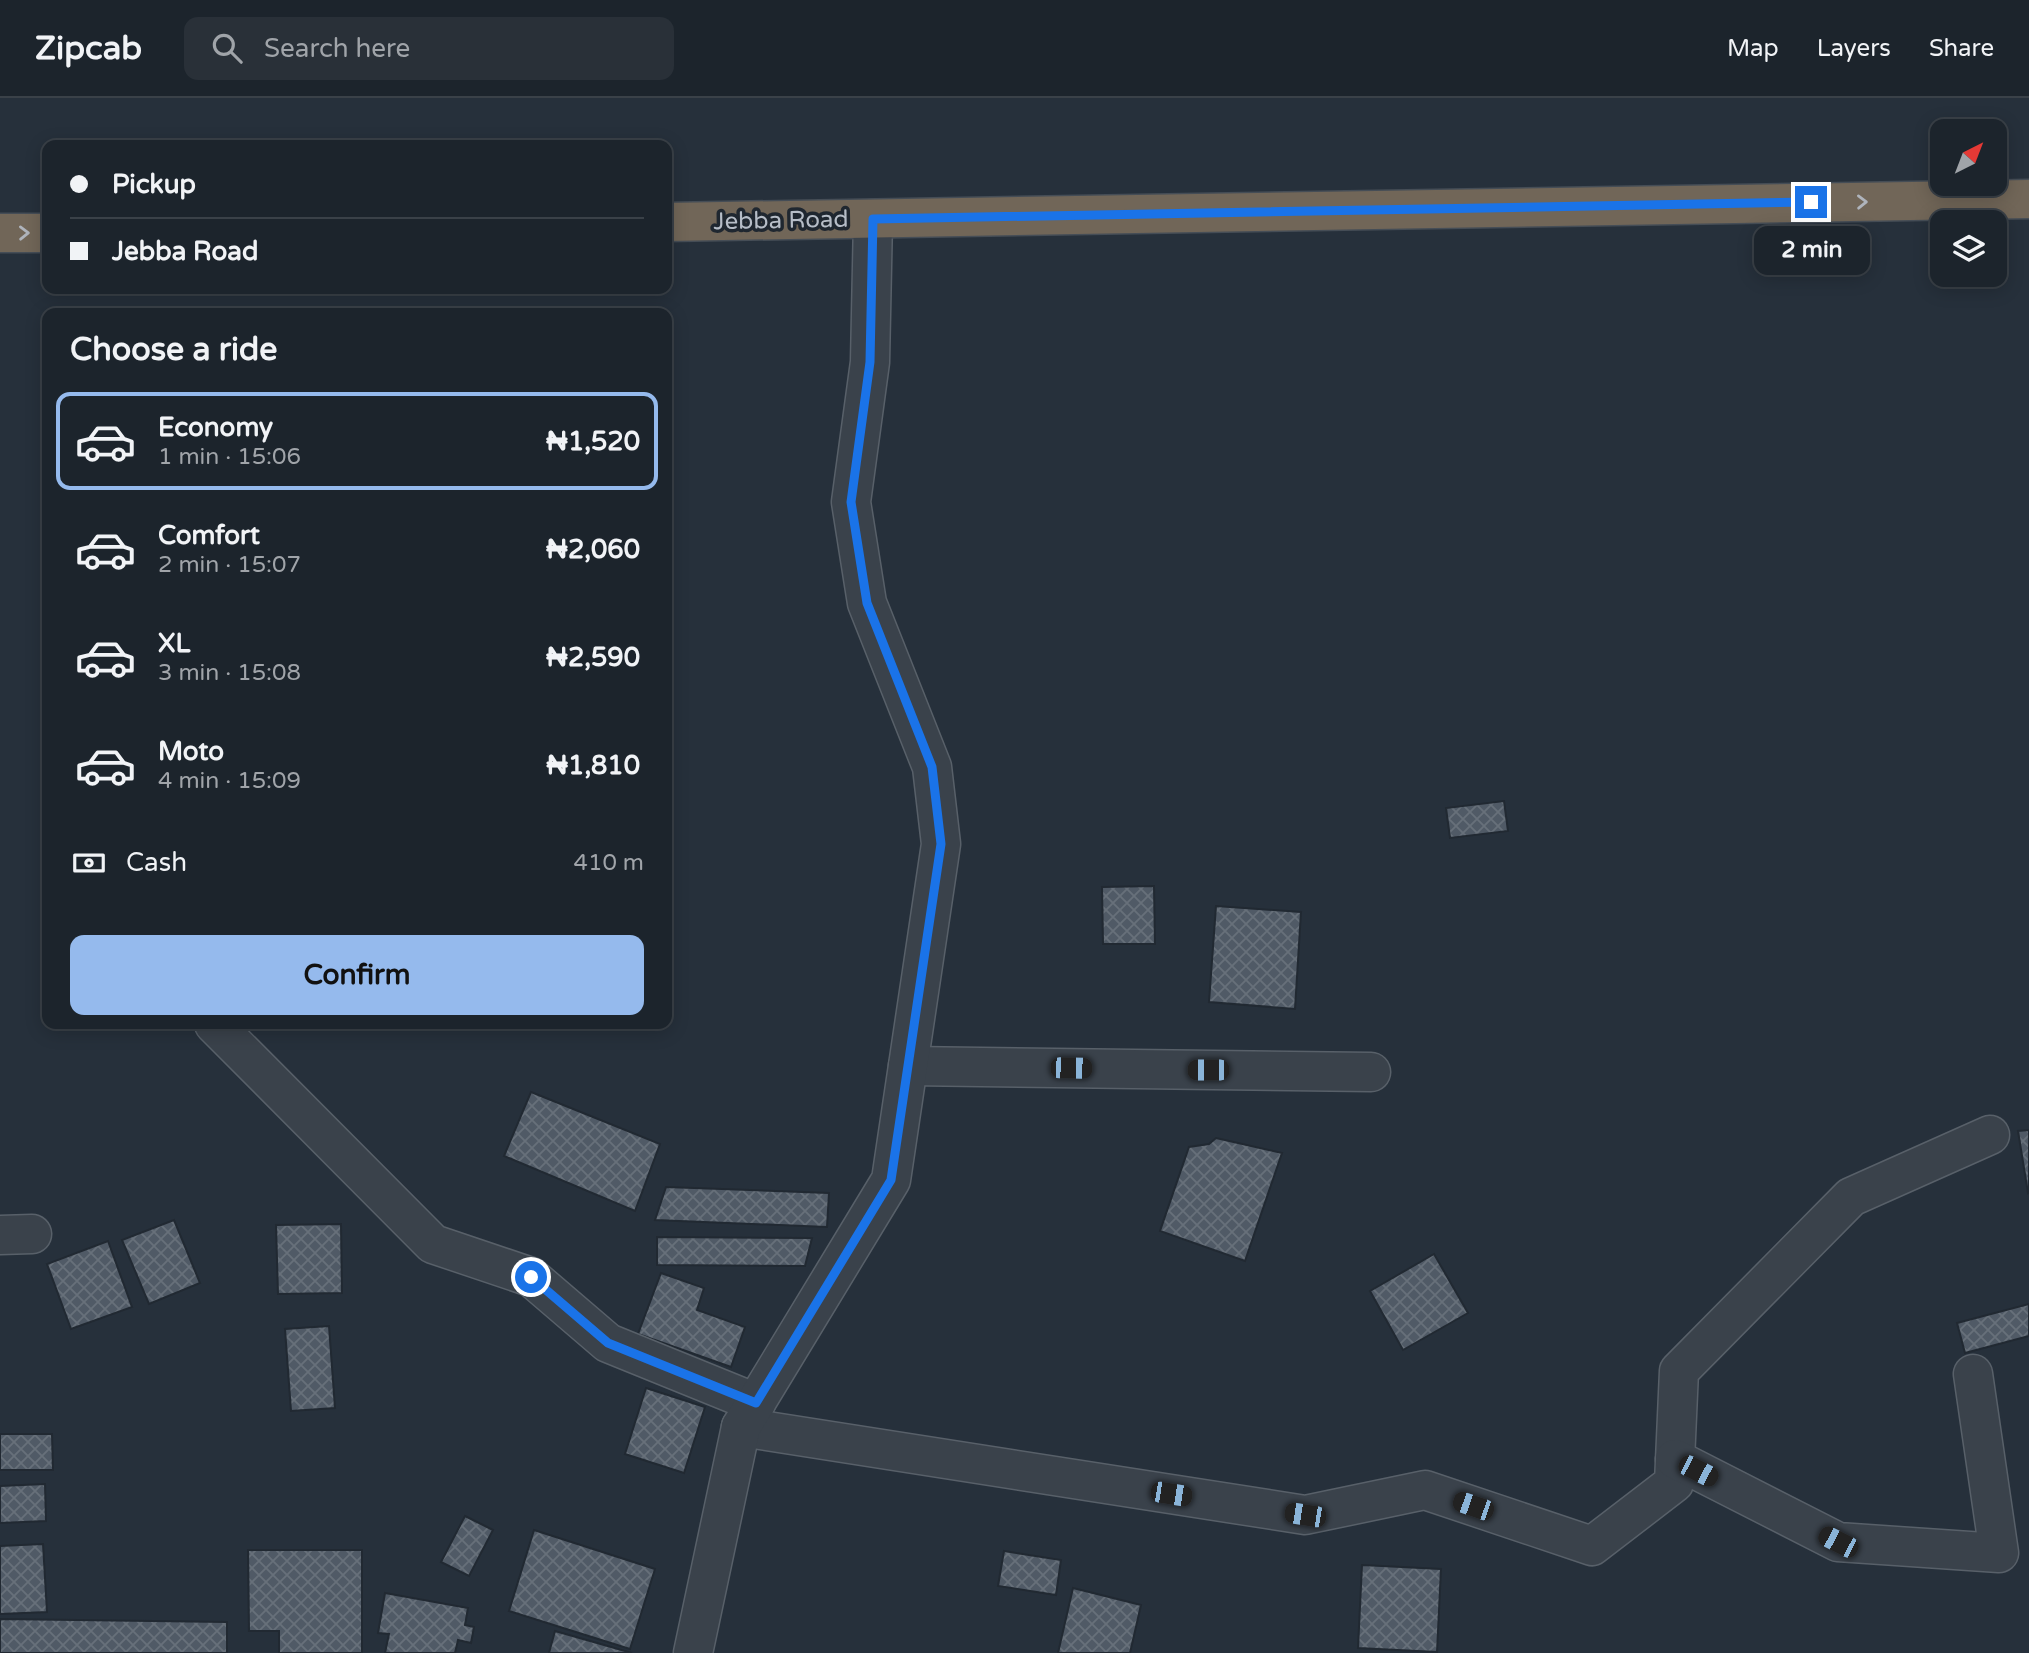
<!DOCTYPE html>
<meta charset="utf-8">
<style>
body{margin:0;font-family:"Varela Round",sans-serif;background:#293038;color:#f1f3f6;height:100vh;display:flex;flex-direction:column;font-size:26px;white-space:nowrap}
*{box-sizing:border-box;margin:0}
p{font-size:23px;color:#a0a4a9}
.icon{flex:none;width:38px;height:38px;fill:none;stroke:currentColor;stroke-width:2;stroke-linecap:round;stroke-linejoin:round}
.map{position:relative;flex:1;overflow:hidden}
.drawer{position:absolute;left:42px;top:210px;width:630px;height:721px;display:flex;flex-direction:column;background:#1c242c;border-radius:14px;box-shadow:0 4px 18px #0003,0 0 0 2px #3a4148}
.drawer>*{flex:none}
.top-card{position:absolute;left:42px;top:42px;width:630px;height:154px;border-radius:14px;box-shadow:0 4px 18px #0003,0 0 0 2px #3a4148;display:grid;align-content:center;height:154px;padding:0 28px;background:#1c242c}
.needle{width:46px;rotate:42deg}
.tools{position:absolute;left:1930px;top:21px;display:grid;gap:14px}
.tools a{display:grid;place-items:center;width:77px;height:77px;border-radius:14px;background:#1c242c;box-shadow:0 4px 18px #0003,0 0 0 2px #3a4148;font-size:35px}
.end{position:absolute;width:32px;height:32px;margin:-16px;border:9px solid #1a73e8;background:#fff;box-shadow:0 0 0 4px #fff}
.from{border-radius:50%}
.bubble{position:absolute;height:49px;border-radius:14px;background:#1c242c;box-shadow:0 4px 18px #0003,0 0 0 2px #3a4148;font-size:23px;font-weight:700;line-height:49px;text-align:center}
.car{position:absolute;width:21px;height:42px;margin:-21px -10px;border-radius:9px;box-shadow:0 0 5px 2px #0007;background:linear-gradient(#222 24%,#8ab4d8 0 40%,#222 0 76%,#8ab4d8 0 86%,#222 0)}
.top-card b{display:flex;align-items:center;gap:24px;height:66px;font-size:26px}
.top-card b+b{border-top:2px solid #3a4148}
.top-card i{width:18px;height:18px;background:#f1f3f6}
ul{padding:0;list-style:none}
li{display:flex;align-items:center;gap:21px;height:98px;margin:0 14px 10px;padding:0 14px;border:4px solid transparent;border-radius:14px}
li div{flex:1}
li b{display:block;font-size:26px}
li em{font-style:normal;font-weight:700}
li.selected{border-color:#95baed}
li>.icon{width:63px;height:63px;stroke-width:1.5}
h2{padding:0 28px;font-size:32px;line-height:84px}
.pay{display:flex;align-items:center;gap:18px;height:77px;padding:0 28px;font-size:26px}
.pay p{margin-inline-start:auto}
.button{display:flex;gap:14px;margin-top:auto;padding:14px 28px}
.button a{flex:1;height:80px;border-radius:14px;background:#95baed;color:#111;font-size:28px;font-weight:700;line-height:80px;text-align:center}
header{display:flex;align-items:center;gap:42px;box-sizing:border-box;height:98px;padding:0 35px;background:#1c242c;border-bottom:2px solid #3a4148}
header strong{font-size:33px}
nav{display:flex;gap:38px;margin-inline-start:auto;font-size:24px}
.search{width:490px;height:63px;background:#293038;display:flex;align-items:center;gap:18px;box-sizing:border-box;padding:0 24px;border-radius:14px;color:#a0a4a9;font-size:26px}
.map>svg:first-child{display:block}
.building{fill:url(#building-cross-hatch);stroke:#212932;stroke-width:2}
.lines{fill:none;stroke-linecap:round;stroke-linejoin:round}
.minor-casing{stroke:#586069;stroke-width:41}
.highway-casing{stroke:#454d56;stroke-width:41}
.minor{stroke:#3a424b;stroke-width:38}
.highway{stroke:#716658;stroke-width:38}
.oneway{stroke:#afb4bc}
.route{stroke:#1a73e8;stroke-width:9}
.labels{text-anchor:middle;stroke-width:7;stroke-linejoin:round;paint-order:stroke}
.street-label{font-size:24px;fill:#b6bdc7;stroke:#1f2730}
</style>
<header>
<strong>Zipcab</strong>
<div class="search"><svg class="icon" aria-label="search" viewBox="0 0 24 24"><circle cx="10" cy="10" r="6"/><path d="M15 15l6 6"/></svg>Search here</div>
<nav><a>Map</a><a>Layers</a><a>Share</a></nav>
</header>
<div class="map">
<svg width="2029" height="1555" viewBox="0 0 2029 1555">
<defs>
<pattern id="building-cross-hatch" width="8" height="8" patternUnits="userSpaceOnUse" patternTransform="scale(1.75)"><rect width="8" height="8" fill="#505a66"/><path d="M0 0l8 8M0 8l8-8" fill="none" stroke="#67707a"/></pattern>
</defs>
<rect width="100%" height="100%" fill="#26303b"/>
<!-- building -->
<g class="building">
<polygon points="1504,703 1508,733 1450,740 1446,710"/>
<polygon points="1154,788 1155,846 1103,846 1102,789"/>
<polygon points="1216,808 1301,814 1295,911 1209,904"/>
<polygon points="531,994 660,1046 635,1113 504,1058"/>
<polygon points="2029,1032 2029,1094 2028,1095 2018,1033"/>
<polygon points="1216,1040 1282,1055 1245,1163 1160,1133 1189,1049 1209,1046"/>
<polygon points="666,1089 829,1095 827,1129 655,1122"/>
<polygon points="174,1122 200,1185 149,1206 122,1142"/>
<polygon points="341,1126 342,1195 278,1196 276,1127"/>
<polygon points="657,1139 812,1140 805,1168 657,1167"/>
<polygon points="108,1143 132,1209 71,1231 47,1166"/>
<polygon points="1434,1156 1468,1215 1403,1252 1370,1193"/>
<polygon points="661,1175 704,1190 697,1212 745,1229 731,1269 638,1236"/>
<polygon points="2029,1206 2029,1238 1965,1255 1957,1225"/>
<polygon points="329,1228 335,1310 291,1313 285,1231"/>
<polygon points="646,1290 705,1309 684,1375 625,1356"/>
<polygon points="0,1336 52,1336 53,1372 0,1372"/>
<polygon points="45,1386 46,1423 0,1425 0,1388"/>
<polygon points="465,1418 493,1432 469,1478 441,1464"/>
<polygon points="534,1432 655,1471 630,1551 509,1513"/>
<polygon points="43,1446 47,1514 0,1516 0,1448"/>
<polygon points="248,1452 362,1452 362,1555 279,1555 279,1533 249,1533"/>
<polygon points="1004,1453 1061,1462 1056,1497 998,1488"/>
<polygon points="1362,1467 1441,1471 1437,1554 1358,1550"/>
<polygon points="1073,1490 1141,1507 1130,1555 1058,1555"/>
<polygon points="385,1495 468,1510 465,1527 474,1529 471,1545 458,1542 455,1555 385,1555 389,1536 378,1535"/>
<polygon points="0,1521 227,1524 227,1555 0,1555"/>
<polygon points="555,1533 632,1555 549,1555"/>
</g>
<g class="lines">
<defs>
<g id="minor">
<polyline points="214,926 433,1146 531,1179 608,1245 756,1305"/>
<polyline points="908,968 1371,974"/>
<polyline points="0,1137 32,1136"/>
<polyline points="741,1329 1305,1417 1425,1392 1592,1448 1674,1385 1679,1273 1851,1099 1990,1037"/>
<polyline points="1675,1361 1838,1444 1999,1455 1973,1276"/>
<polyline points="693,1555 741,1329 891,1082 941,746 932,669 867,505 851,404 870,264 873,121"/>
</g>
<g id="highway">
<polyline points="667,124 2029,101"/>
<polyline points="0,135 47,135"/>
</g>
</defs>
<!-- minor casing -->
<use href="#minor" class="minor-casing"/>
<!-- highway casing -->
<use href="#highway" class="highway-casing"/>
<!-- minor -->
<use href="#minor" class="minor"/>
<!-- highway -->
<use href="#highway" class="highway"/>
</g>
<!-- one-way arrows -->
<defs><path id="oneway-chevron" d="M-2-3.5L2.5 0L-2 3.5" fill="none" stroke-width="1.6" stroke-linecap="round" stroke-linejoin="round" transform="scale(1.75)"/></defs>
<g class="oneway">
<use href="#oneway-chevron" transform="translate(1862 104) rotate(-1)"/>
<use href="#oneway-chevron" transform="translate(24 135) rotate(-1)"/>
</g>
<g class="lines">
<!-- route -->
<polyline class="route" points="531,1179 608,1245 756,1305 891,1082 941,746 932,669 867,505 851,404 870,264 873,121 1811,104"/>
</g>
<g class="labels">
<!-- street labels -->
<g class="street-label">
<text transform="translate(781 122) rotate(-1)" y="8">Jebba Road</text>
</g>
</g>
</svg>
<div class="tools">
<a><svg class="needle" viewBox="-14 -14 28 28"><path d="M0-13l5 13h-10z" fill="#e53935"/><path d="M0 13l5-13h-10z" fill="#a0a4a9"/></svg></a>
<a><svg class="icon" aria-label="layers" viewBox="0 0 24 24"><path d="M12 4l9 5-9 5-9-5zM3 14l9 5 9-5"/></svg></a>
</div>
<i class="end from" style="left:531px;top:1179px"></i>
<i class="end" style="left:1811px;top:104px"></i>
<div class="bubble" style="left:1754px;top:128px;width:116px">2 min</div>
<i class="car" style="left:1071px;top:970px;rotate:91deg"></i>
<i class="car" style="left:1208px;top:972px;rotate:270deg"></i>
<i class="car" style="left:1698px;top:1373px;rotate:117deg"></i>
<i class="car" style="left:1171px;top:1396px;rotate:99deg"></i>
<i class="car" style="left:1473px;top:1408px;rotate:289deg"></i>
<i class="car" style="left:1305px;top:1417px;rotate:279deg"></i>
<i class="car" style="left:1838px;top:1444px;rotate:297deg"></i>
<div class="top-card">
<b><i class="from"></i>Pickup</b>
<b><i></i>Jebba Road</b>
</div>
<section class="drawer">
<h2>Choose a ride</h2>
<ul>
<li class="selected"><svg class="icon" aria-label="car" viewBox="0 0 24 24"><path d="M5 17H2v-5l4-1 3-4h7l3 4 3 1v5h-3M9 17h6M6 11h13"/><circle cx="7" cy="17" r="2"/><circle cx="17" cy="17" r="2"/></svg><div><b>Economy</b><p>1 min · 15:06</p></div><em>₦1,520</em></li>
<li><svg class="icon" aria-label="car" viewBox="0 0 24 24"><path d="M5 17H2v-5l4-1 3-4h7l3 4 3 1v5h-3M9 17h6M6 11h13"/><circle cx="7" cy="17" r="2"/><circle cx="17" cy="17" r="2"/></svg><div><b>Comfort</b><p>2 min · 15:07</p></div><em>₦2,060</em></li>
<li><svg class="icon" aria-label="car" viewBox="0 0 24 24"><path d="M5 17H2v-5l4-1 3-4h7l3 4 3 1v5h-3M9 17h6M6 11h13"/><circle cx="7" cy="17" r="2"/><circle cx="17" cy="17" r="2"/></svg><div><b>XL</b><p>3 min · 15:08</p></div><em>₦2,590</em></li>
<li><svg class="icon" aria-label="car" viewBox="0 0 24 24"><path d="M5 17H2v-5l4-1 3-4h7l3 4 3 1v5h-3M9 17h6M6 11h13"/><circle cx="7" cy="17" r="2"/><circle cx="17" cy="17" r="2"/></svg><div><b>Moto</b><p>4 min · 15:09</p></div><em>₦1,810</em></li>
</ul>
<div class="pay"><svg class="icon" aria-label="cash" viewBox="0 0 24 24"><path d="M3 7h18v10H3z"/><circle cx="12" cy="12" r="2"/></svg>Cash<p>410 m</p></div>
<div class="button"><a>Confirm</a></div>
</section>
</div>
